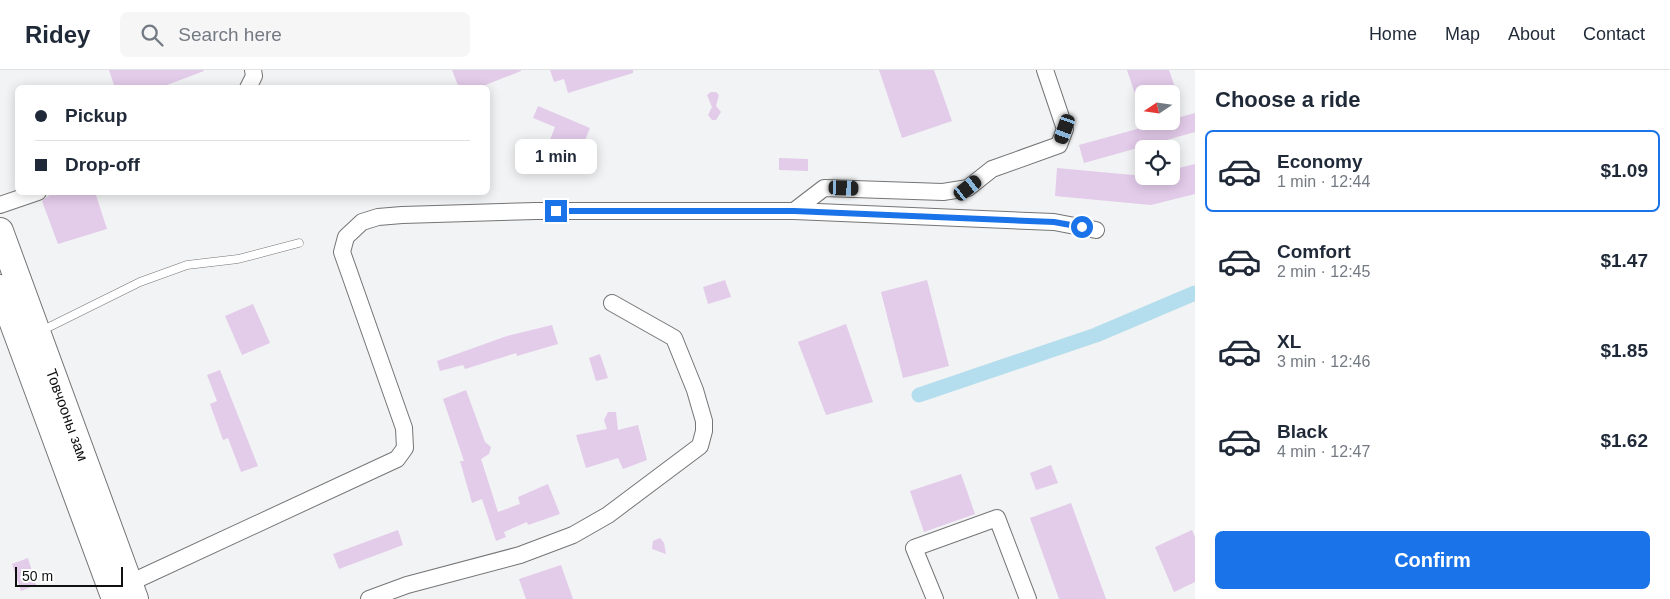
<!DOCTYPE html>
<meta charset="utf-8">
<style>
body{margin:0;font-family:Arial,sans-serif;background:#f6f6f7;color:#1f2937;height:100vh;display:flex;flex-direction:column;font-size:19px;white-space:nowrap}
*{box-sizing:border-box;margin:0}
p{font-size:16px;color:#747a83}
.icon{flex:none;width:28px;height:28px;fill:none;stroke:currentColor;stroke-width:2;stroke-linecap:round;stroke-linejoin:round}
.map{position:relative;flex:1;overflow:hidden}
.sheet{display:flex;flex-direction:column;background:#fff;width:475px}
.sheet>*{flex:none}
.hud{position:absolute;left:15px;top:15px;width:475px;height:110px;border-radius:8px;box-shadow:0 2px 12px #0003;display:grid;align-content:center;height:110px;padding:0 20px;background:#fff}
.needle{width:32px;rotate:257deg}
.tools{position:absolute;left:1135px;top:15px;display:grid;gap:10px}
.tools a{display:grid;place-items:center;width:45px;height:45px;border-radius:8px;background:#fff;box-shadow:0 2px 12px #0003;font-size:25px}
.scale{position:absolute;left:15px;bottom:12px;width:108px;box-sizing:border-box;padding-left:5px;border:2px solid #0f1010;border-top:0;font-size:14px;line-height:18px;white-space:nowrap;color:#0f1010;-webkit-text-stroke:4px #fff;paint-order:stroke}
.end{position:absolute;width:22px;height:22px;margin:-11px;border:6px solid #1a73e8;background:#fff;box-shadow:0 0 0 2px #fff}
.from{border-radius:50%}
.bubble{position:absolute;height:35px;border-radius:8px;background:#fff;box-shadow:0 2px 12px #0003;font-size:16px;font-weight:700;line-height:35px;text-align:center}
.car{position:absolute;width:15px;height:30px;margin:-15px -8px;border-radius:6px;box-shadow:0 0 4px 1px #0007;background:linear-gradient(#222 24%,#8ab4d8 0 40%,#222 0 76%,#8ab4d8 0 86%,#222 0)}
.hud b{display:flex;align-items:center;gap:18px;height:48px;font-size:19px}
.hud b+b{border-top:1px solid #e0e1e3}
.hud i{width:12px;height:12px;background:#1f2937}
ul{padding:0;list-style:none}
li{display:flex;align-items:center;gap:15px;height:82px;margin:0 10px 8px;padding:0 10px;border:2px solid transparent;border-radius:8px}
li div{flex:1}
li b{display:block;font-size:19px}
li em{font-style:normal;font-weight:700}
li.selected{border-color:#1a73e8}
li>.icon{width:45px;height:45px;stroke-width:1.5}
h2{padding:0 20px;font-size:22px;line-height:60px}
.primary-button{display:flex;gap:10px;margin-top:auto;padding:10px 20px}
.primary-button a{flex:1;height:58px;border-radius:8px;background:#1a73e8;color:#fff;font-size:20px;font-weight:700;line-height:58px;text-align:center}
header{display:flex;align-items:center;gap:30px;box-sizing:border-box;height:70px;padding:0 25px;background:#fff;border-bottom:1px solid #e0e1e3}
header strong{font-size:24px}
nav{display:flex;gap:28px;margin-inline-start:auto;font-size:18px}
.search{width:350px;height:45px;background:#f6f6f7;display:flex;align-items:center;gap:12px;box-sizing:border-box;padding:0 18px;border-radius:8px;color:#747a83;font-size:19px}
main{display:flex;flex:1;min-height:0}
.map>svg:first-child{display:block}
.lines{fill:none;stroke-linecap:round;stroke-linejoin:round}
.canal{stroke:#b4deed;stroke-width:15}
.building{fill:#e3cbea}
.service-casing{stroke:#757576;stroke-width:9}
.minor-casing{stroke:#757576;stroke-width:18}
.trunk-casing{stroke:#757576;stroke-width:28}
.service{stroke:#fff;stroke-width:8}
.minor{stroke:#fff;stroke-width:16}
.trunk{stroke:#fff;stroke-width:26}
.route{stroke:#1a73e8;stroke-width:6}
.labels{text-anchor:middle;stroke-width:4.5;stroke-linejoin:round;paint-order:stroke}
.street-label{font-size:15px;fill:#0f1010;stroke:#fff}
</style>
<header>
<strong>Ridey</strong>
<div class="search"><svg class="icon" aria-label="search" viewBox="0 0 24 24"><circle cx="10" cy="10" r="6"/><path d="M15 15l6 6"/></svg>Search here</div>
<nav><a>Home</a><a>Map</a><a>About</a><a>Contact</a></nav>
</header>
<main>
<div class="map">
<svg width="1195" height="529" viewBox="0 0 1195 529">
<rect width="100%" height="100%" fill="#f2f3f4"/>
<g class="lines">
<!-- canal -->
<polyline class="canal" points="919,325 1096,265 1195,223"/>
</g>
<!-- building -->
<g class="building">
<polygon points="109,0 203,0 204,1 159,18 115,18"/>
<polygon points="452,0 521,0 521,1 478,18 459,18"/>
<polygon points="550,0 633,0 633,3 568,23 564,9 554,12"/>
<polygon points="879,0 934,0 952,51 902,68"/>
<polygon points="1127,0 1169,0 1176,20 1165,24 1135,24"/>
<polygon points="711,22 716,22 719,25 716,36 721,42 716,50 712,50 708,45 712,37 707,25"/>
<polygon points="538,36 590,58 580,82 550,70 555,57 533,48"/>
<polygon points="1195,43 1195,62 1084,93 1079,75"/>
<polygon points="779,88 808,89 808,101 779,100"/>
<polygon points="1195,94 1195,124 1151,135 1055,126 1057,98 1144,106 1171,106 1171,100"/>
<polygon points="53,122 95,122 107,159 58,174 42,131"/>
<polygon points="725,210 731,227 708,234 703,217"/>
<polygon points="927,210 949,296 903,308 881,222"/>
<polygon points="253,234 270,273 242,285 225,246"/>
<polygon points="846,254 873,332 826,345 798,272"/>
<polygon points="552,255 558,274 517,286 516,283 465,299 463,295 440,301 437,291 507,266"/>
<polygon points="600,284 608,308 596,311 589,288"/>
<polygon points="220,300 258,396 241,402 228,368 223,370 210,334 217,331 207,305"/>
<polygon points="466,320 485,372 491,377 489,384 481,389 498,442 520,434 518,427 548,414 560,444 528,455 527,452 504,462 506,467 496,471 482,429 472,433 460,391 464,391 443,329"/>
<polygon points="608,342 616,342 618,360 638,355 647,390 623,399 618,388 586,398 576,365 607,359 604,350"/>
<polygon points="1051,395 1058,413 1036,420 1030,403"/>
<polygon points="961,404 975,444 924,462 910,421"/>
<polygon points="1071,433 1106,529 1059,529 1030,448"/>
<polygon points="398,460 403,475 339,499 333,484"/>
<polygon points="1192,460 1195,467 1195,512 1174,522 1155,477"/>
<polygon points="660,468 664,473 666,484 652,479 653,471"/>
<polygon points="28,488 36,515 21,521 12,494"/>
<polygon points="561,495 573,529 526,529 519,509"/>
</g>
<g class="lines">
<defs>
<polyline id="service" points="41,261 140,212 187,195 238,189 299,173"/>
<g id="minor">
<polyline points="248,18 254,6 253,0"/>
<polyline points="0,135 38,122"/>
<polyline points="794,141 824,118 943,122 968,118 992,99 1059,75 1065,59 1045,0"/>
<polyline points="121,517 397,389 405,378 404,358 342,182 346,167 362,152 378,147 402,145 536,141 794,141 1054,152 1096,160"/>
<polyline points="369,529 407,515 520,485 573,465 608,445 700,376 704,361 704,351 695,320 674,268 612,233"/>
<polyline points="935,529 914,478 997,448 1028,529"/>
</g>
<g id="trunk">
<polyline points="0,161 135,529"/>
<polyline points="0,218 115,529"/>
</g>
</defs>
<!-- service casing -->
<use href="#service" class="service-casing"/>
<!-- minor casing -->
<use href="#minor" class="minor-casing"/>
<!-- trunk casing -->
<use href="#trunk" class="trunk-casing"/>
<!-- service -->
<use href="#service" class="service"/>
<!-- minor -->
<use href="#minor" class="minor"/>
<!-- trunk -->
<use href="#trunk" class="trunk"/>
</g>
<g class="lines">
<!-- route -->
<polyline class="route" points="556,141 794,141 1054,152 1082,157"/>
</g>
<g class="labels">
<!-- street labels -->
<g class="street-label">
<text transform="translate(67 345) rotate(70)" y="5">Товчооны зам</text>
</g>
</g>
</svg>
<div class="tools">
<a><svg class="needle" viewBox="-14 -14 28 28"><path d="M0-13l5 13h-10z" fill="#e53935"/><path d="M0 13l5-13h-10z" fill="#747a83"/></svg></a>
<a><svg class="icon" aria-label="locate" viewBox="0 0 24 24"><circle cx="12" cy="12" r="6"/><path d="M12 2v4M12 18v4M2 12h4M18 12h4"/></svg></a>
</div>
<div class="scale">50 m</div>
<i class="end from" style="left:1082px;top:157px"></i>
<i class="end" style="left:556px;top:141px"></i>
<div class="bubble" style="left:515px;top:69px;width:82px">1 min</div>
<i class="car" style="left:1065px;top:59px;rotate:199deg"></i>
<i class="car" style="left:844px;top:118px;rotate:92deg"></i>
<i class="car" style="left:968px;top:118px;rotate:52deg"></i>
<div class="hud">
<b><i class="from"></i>Pickup</b>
<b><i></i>Drop-off</b>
</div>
</div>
<section class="sheet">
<h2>Choose a ride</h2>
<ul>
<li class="selected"><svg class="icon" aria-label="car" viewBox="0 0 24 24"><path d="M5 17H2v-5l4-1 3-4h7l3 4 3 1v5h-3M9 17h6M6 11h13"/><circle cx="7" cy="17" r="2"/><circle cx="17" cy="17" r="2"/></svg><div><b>Economy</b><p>1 min · 12:44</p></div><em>$1.09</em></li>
<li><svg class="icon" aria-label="car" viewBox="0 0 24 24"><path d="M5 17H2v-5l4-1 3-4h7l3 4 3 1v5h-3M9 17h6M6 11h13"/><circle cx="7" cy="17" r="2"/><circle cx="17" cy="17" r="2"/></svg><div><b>Comfort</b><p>2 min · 12:45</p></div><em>$1.47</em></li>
<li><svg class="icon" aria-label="car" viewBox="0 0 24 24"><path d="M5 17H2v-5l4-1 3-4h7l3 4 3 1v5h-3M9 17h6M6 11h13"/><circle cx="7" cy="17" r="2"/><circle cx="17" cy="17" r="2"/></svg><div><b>XL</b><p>3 min · 12:46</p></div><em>$1.85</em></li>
<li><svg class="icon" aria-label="car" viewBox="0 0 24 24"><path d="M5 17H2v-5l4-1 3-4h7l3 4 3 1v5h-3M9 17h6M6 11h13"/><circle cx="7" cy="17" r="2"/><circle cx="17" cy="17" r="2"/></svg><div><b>Black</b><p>4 min · 12:47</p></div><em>$1.62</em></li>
</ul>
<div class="primary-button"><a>Confirm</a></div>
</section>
</main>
